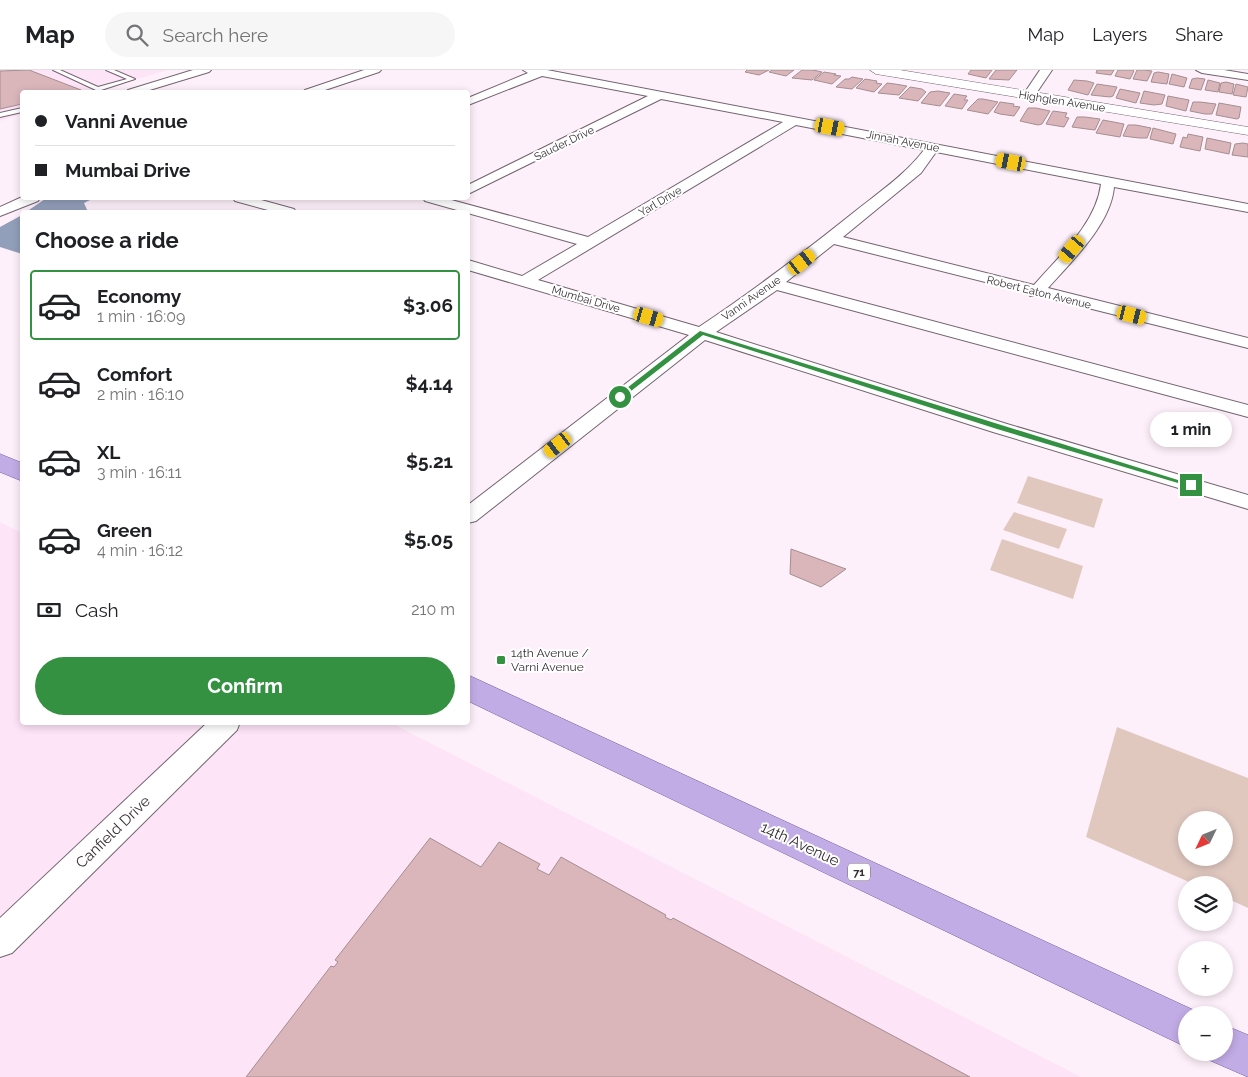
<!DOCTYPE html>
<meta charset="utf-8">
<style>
body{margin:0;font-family:Raleway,sans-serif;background:#f6f6f6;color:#202124;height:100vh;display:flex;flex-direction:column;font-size:19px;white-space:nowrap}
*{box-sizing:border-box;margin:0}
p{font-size:16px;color:#757577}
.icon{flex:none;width:28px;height:28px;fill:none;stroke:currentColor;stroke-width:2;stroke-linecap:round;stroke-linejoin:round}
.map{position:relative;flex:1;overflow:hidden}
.sheet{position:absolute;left:20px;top:140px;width:450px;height:515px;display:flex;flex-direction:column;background:#fff;border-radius:5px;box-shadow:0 2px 8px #0003}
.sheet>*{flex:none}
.guide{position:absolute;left:20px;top:20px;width:450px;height:110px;border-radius:5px;box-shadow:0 2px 8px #0003;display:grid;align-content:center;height:110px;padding:0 15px;background:#fff}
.needle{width:32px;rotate:227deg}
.tools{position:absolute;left:1178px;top:741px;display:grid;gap:10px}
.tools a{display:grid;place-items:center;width:55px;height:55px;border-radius:50%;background:#fff;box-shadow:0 2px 8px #0003;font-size:25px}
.end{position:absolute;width:22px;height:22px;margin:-11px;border:6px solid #349142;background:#fff;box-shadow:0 0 0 2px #fff}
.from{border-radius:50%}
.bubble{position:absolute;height:35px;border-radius:18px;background:#fff;box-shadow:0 2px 8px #0003;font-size:16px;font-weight:700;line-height:35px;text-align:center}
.car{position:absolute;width:15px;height:30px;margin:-15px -8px;border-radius:6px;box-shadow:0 0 4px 1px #0007;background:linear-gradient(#f5c518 24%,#345 0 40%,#f5c518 0 76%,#345 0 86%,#f5c518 0)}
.guide b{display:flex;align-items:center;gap:18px;height:48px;font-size:19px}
.guide b+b{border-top:1px solid #e0e0e0}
.guide i{width:12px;height:12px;background:#202124}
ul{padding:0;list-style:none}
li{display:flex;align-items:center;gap:15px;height:70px;margin:0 10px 8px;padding:0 5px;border:2px solid transparent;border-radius:5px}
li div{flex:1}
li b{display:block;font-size:19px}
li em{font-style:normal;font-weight:700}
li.on{border-color:#349142}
li>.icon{width:45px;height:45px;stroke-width:1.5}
h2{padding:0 15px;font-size:22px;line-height:60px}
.pay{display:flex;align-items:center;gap:12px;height:55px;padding:0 15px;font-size:19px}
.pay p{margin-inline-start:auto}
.primary-button{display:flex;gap:10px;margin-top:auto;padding:10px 15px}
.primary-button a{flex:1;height:58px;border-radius:30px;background:#349142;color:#fff;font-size:20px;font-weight:700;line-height:58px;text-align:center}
header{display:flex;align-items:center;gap:30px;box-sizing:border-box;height:70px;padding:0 25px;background:#fff;border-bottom:1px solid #e0e0e0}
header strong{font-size:24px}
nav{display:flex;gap:28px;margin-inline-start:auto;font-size:18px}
.search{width:350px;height:45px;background:#f6f6f6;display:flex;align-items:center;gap:12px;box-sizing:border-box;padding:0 18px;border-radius:28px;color:#757577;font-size:19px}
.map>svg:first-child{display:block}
.built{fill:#fde4f7}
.green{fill:#e0c8bf;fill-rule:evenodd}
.water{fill:#929fba}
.building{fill:#dab6bb;stroke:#a48e91}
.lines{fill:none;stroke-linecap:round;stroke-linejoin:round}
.service-casing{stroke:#736470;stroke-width:2}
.minor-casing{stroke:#736470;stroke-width:2}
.tertiary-casing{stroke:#736470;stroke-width:1}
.primary-casing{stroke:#765c9d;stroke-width:1}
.service{fill:#fff;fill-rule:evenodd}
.minor{fill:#fff;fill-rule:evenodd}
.tertiary{fill:#fff;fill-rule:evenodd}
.primary{fill:#c2ace6;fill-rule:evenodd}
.route{fill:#349142}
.poi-dot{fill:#349142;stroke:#fff;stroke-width:2}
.labels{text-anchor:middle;stroke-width:4;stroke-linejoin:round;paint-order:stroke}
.far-street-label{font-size:11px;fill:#362f34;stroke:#fff}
.shield{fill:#fff;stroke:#726d71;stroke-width:1}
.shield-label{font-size:11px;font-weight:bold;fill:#362f34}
.poi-label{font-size:12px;fill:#362f34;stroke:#fff;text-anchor:start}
.near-street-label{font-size:15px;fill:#362f34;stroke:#fff}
</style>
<header>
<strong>Map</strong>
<div class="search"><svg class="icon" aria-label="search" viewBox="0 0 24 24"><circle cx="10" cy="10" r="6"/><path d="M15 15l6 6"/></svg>Search here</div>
<nav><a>Map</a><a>Layers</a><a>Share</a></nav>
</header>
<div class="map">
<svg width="1248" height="1007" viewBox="0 0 1248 1007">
<rect width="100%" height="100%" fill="#fef0fa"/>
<!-- built -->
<g class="built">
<polygon points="0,0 168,0 94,22 22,22 22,44 0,51"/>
<polygon points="0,452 22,463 22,652 391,653 1081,1007 0,1007"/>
</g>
<!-- green -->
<g class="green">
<polygon points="1028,406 1103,429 1094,458 1017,433"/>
<polygon points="1014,442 1067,459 1059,479 1003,460"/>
<polygon points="1002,469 1083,496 1073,529 990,500"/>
<path d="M1117,657L1248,708V838L1224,827V815H1196L1086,767ZM1186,750H1224V788H1186Z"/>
</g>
<!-- water -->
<g class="water">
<polygon points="58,128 94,128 84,133 88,142 26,142 45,129"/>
<polygon points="22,145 22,184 0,177 0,157"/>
</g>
<!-- building -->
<g class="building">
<polygon points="29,0 81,20 73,22 22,22 22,34 0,39 0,1"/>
<polygon points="747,0 769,0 759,5 745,2"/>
<polygon points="772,0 794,0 786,6 769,2"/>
<polygon points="802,0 813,0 822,2 812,10 792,8"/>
<polygon points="971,0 992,0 986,8 968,4"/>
<polygon points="996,0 1017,0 1009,10 989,9"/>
<polygon points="1097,0 1114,0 1111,5 1096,3"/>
<polygon points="1118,0 1133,0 1134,1 1130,9 1115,6"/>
<polygon points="1137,0 1144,0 1152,1 1147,11 1133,9"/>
<polygon points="824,2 836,4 834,5 841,6 832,14 814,10"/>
<polygon points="1158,2 1169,4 1167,14 1151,12 1154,3"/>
<polygon points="1172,4 1187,8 1184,17 1169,14"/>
<polygon points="852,7 863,9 852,19 836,17 845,9 849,9"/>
<polygon points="1197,8 1205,9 1201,20 1189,18 1192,9"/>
<polygon points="865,9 877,11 876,13 882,14 874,22 856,18"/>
<polygon points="1074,10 1087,11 1094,13 1088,25 1068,20"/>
<polygon points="1208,10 1220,13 1218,22 1205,20"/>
<polygon points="1226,12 1234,14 1232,24 1219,22 1221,13"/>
<polygon points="887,13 895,14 907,16 899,25 878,23"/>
<polygon points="1097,14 1117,17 1113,26 1110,27 1091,25"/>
<polygon points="1236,14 1248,17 1246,27 1233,25"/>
<polygon points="910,17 922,19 926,22 918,31 899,28"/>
<polygon points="1120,19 1140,23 1136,33 1116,28"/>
<polygon points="938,21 950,23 940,36 921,33 930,22"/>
<polygon points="1144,21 1165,25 1162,34 1154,35 1140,33"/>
<polygon points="954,24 967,26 964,30 968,30 962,39 945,36"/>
<polygon points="1168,26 1189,30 1186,41 1166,36"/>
<polygon points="978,29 983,29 998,32 988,44 967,40"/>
<polygon points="1000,32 1014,34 1013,36 1020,37 1014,46 1000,44 994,42"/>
<polygon points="1193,32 1200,32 1216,34 1212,44 1205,44 1190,41"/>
<polygon points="1219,33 1241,37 1239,48 1237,49 1216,45"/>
<polygon points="1028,38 1036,38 1050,41 1042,54 1038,55 1020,51"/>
<polygon points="1053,41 1067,43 1065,47 1069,48 1064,57 1046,54"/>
<polygon points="1077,47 1085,47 1100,49 1095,60 1087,59 1072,57"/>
<polygon points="1103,50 1124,54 1120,67 1096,63"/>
<polygon points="1128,55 1136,55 1151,58 1147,68 1139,68 1123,66"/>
<polygon points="1153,58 1176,64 1173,74 1150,69"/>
<polygon points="1188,64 1203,67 1200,81 1180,77 1183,67 1187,68"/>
<polygon points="1207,68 1231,73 1229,84 1205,79"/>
<polygon points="1243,73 1248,74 1248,87 1232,85 1235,74"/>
<polygon points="791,479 846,499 821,517 790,504"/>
<polygon points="430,768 481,797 499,772 540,794 537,799 549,805 561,787 666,845 665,847 671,850 673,848 970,1007 246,1007 331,896 334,897 338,892 335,890"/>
</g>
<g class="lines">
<defs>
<g id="service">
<polygon points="53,0 60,0 98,17 127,9 106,0 114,0 135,9 98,21"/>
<polygon points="22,38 22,42 0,47 0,43"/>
</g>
<g id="minor">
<polygon points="193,0 211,0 209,2 143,22 126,22 128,20"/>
<polygon points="364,0 381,0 379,2 319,22 303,22 305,20"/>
<path d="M523,0H547L1248,134V142L1114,117C1111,154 1072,191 1048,218L1248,268V278L1040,226H1030L1029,223L834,174L786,212L1248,335V347L777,220L716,262L1007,354L1248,425V439L993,362L705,270L476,451L468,453V435L689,265L468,200V190L522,206L577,174L425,131L423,128H444L588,167L783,52L661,29L468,124V115L648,26L542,6L468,35V28L528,3ZM796,55L924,80C905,105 878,123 853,143C803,183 753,221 699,257L538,210ZM936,82L1101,114C1096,154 1059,186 1034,215L843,167L921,103Z"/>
<polygon points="1040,0 1052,0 1033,28 1025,28 1023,25"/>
<polygon points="1196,0 1224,0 1248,4 1248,10 1202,3"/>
<polygon points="22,127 40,128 38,131 0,146 0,137"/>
<polygon points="233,128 254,128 294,139 296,142 275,142 235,131"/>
<polygon points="208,652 240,652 237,660 12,883 0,887 0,848"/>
</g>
<polygon id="tertiary" points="870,0 900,0 1248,57 1248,65 876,4"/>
<g id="primary">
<polygon points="0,384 22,393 22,411 0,402"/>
<polygon points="468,605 1200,943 1201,945 1186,945 1186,977 468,631"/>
<polygon points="1224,955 1248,965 1248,1007 1209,990 1207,982 1224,982"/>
</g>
</defs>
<!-- service casing -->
<use href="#service" class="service-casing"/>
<!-- minor casing -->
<use href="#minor" class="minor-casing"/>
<!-- tertiary casing -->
<use href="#tertiary" class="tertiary-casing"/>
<!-- primary casing -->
<use href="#primary" class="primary-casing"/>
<!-- service -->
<use href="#service" class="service"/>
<!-- minor -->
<use href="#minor" class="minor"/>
<!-- tertiary -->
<use href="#tertiary" class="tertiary"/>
<!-- primary -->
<use href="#primary" class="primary"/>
</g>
<!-- route -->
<polygon class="route" points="700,261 1194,415 1188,416 997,359 703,265 622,328 618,328 618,325"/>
<!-- markers -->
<rect class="poi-dot" x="496" y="585" width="10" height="10" rx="2.5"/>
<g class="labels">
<!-- far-street labels -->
<g class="far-street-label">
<text transform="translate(1062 31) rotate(9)" y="4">Highglen Avenue</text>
<text transform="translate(903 71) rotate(11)" y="4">Jinnah Avenue</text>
<text transform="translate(564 73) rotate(-26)" y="4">Sauder Drive</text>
<text transform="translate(660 131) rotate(-31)" y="4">Yarl Drive</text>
<text transform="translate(1039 222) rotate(14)" y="4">Robert Eaton Avenue</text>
<text transform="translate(751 228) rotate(-35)" y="4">Vanni Avenue</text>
<text transform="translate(586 229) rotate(16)" y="4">Mumbai Drive</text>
</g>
<!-- shield labels -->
<rect class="shield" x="848" y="793.5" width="22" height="17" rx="4"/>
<g class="shield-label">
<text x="859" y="806">71</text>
</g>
<!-- poi labels -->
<g class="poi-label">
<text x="511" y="587">14th Avenue /<tspan x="511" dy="14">Varni Avenue</tspan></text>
</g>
<!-- near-street labels -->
<g class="near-street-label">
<text transform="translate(113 762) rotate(-44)" y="5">Canfield Drive</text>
<text transform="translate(800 774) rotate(25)" y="5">14th Avenue</text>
</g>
</g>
</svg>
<div class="tools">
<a><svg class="needle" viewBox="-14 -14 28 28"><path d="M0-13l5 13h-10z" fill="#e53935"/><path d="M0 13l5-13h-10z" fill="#757577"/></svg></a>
<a><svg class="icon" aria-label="layers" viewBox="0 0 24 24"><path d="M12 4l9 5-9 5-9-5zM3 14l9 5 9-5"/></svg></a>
<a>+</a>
<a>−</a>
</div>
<i class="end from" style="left:620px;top:327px"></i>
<i class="end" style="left:1191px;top:415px"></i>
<div class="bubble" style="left:1150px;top:342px;width:82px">1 min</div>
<i class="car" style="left:830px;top:57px;rotate:101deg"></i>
<i class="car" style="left:1011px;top:92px;rotate:281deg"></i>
<i class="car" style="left:1072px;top:179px;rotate:220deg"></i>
<i class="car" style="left:802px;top:192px;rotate:52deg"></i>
<i class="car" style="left:1132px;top:245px;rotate:104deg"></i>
<i class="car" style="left:649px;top:247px;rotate:106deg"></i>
<i class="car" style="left:558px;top:375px;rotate:232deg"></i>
<div class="guide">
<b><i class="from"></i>Vanni Avenue</b>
<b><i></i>Mumbai Drive</b>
</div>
<section class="sheet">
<h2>Choose a ride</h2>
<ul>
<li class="on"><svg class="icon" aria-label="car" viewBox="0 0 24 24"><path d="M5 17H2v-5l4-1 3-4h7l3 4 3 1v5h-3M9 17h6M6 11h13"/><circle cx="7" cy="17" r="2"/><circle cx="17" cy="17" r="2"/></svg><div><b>Economy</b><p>1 min · 16:09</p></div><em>$3.06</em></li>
<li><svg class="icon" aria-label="car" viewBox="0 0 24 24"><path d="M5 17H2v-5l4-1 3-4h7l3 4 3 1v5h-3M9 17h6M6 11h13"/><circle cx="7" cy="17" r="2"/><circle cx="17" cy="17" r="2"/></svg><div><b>Comfort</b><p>2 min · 16:10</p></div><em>$4.14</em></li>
<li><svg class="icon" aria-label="car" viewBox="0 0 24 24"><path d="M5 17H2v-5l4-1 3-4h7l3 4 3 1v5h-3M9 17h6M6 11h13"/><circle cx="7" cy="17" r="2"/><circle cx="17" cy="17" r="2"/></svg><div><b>XL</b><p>3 min · 16:11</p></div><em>$5.21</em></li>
<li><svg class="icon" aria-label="car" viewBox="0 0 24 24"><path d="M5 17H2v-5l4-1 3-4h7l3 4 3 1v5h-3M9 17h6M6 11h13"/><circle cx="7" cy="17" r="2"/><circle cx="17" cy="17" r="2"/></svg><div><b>Green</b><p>4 min · 16:12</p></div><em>$5.05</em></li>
</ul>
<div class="pay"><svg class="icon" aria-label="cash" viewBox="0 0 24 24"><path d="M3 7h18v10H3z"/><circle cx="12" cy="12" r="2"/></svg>Cash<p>210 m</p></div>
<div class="primary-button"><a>Confirm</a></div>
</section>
</div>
